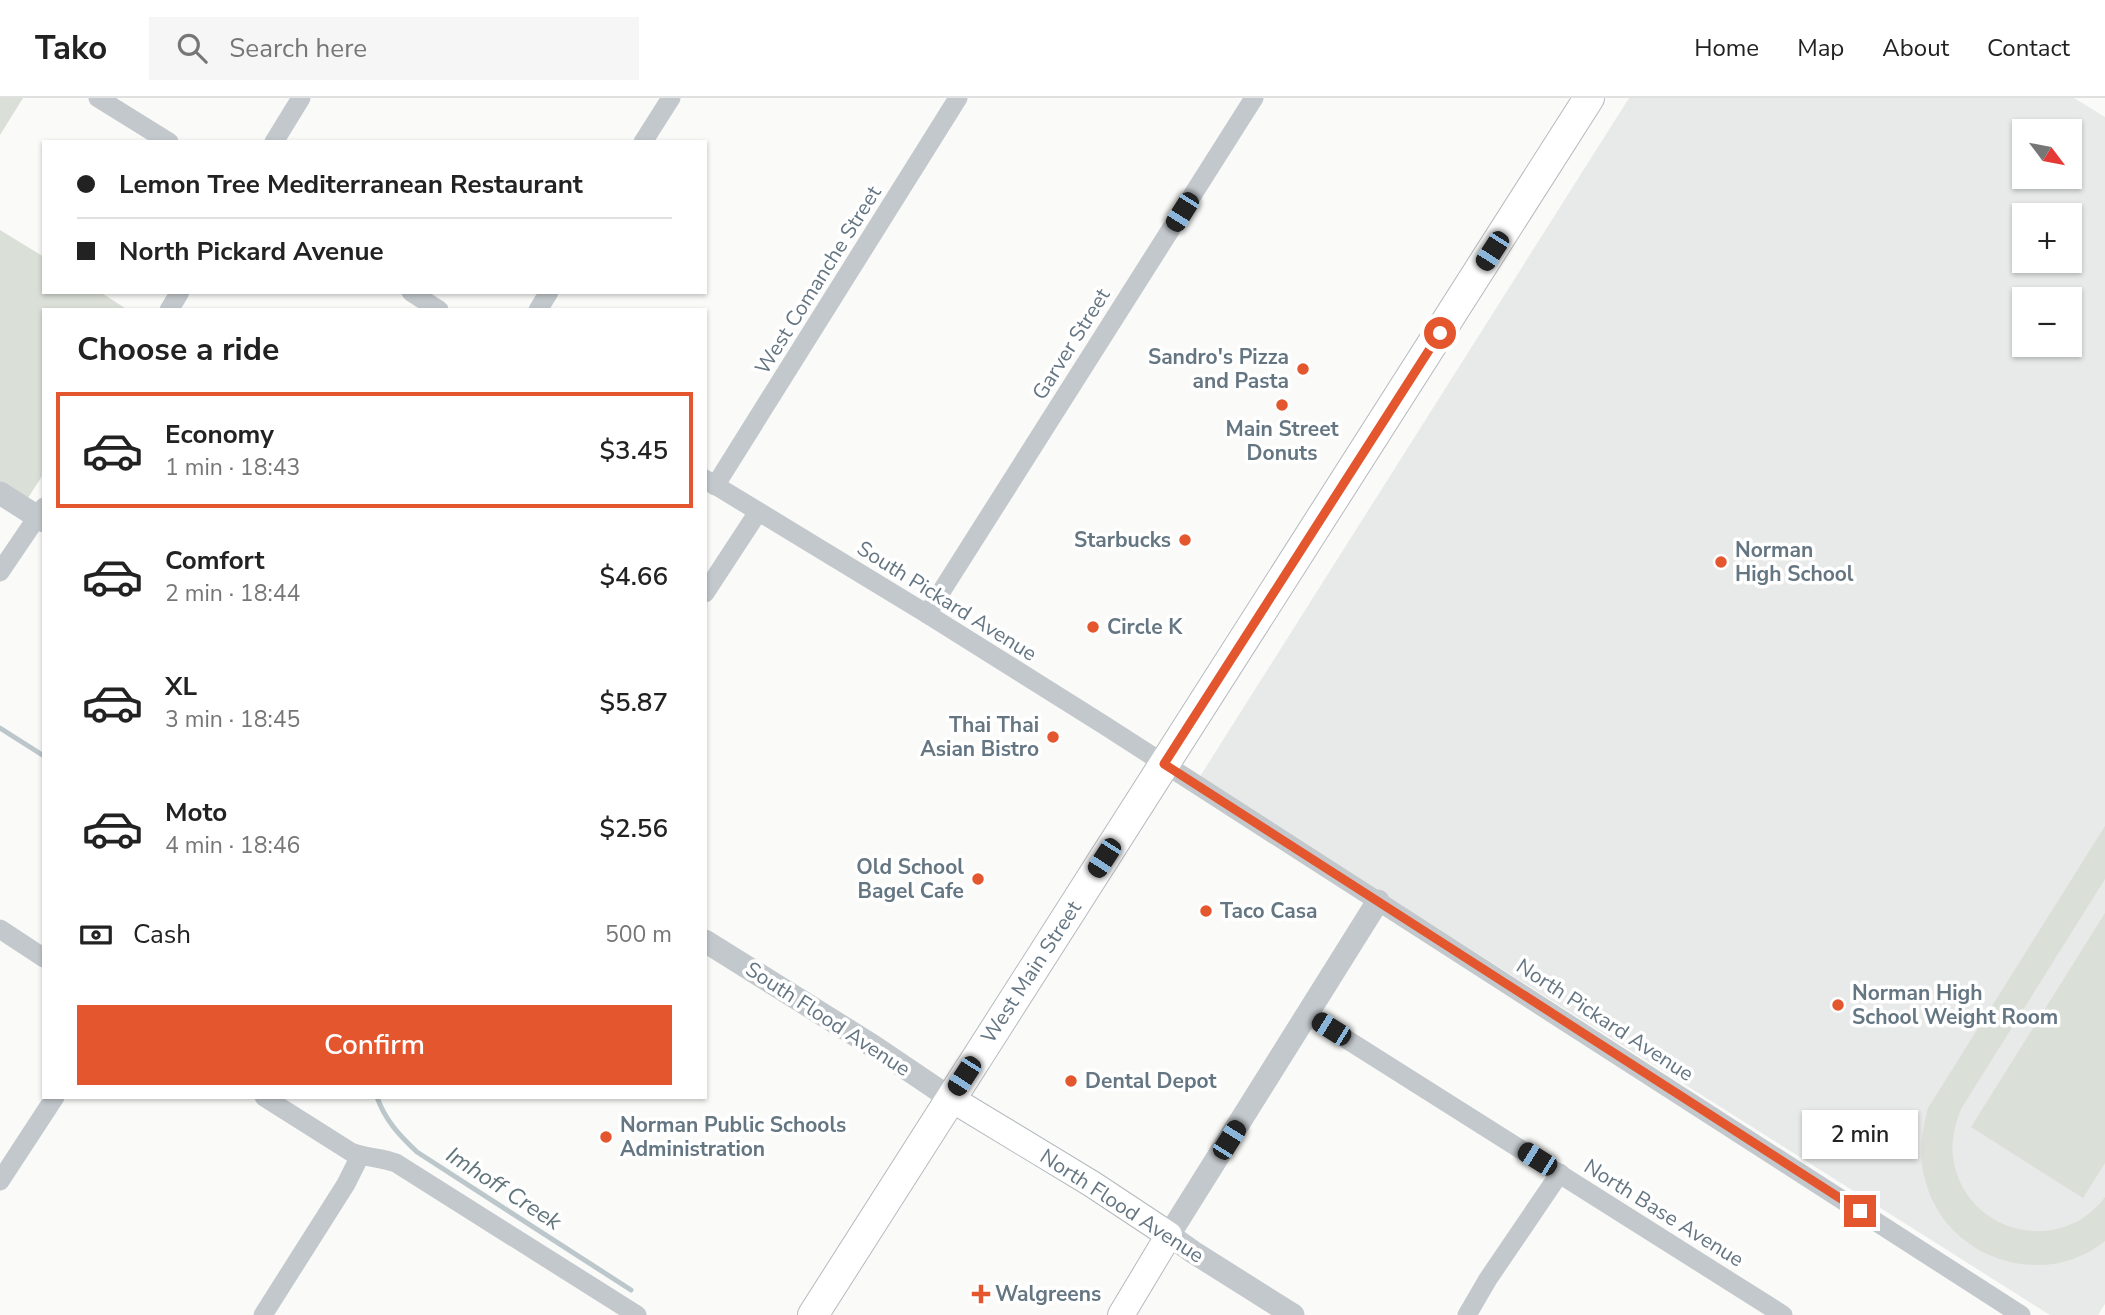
<!DOCTYPE html>
<meta charset="utf-8">
<style>
body{margin:0;font-family:"Nunito Sans",sans-serif;background:#f6f6f6;color:#222;height:100vh;display:flex;flex-direction:column;font-size:26px;white-space:nowrap}
*{box-sizing:border-box;margin:0}
p{font-size:23px;color:#767676}
.icon{flex:none;width:38px;height:38px;fill:none;stroke:currentColor;stroke-width:2;stroke-linecap:round;stroke-linejoin:round}
.map{position:relative;flex:1;overflow:hidden}
.panel{position:absolute;left:42px;top:210px;width:665px;height:791px;display:flex;flex-direction:column;background:#fff;border-radius:0px;box-shadow:0 2px 5px #0004}
.panel>*{flex:none}
.guide{position:absolute;left:42px;top:42px;width:665px;height:154px;border-radius:0px;box-shadow:0 2px 5px #0004;display:grid;align-content:center;height:154px;padding:0 35px;background:#fff}
.needle{width:46px;rotate:122deg}
.fabs{position:absolute;left:2012px;top:21px;display:grid;gap:14px}
.fabs a{display:grid;place-items:center;width:70px;height:70px;border-radius:0px;background:#fff;box-shadow:0 2px 5px #0004;font-size:35px}
.end{position:absolute;width:32px;height:32px;margin:-16px;border:9px solid #e4572e;background:#fff;box-shadow:0 0 0 4px #fff}
.from{border-radius:50%}
.bubble{position:absolute;height:49px;border-radius:0px;background:#fff;box-shadow:0 2px 5px #0004;font-size:23px;font-weight:600;line-height:49px;text-align:center}
.car{position:absolute;width:21px;height:42px;margin:-21px -10px;border-radius:9px;box-shadow:0 0 5px 2px #0007;background:linear-gradient(#222 24%,#8ab4d8 0 40%,#222 0 76%,#8ab4d8 0 86%,#222 0)}
.guide b{display:flex;align-items:center;gap:24px;height:66px;font-size:26px}
.guide b+b{border-top:2px solid #e0e0e0}
.guide i{width:18px;height:18px;background:#222}
ul{padding:0;list-style:none}
li{display:flex;align-items:center;gap:21px;height:116px;margin:0 14px 10px;padding:0 21px;border:4px solid transparent;border-radius:0px}
li div{flex:1}
li b{display:block;font-size:26px}
li em{font-style:normal;font-weight:600}
li.selected{border-color:#e4572e}
li>.icon{width:63px;height:63px;stroke-width:1.5}
h2{padding:0 35px;font-size:32px;line-height:84px}
.pay{display:flex;align-items:center;gap:18px;height:77px;padding:0 35px;font-size:26px}
.pay p{margin-inline-start:auto}
.button{display:flex;gap:14px;margin-top:auto;padding:14px 35px}
.button a{flex:1;height:80px;border-radius:0px;background:#e4572e;color:#fff;font-size:28px;font-weight:600;line-height:80px;text-align:center}
header{display:flex;align-items:center;gap:42px;box-sizing:border-box;height:98px;padding:0 35px;background:#fff;border-bottom:2px solid #e0e0e0}
header strong{font-size:33px}
nav{display:flex;gap:38px;margin-inline-start:auto;font-size:24px}
.search{width:490px;height:63px;background:#f6f6f6;display:flex;align-items:center;gap:18px;box-sizing:border-box;padding:0 24px;border-radius:0px;color:#767676;font-size:26px}
.map>svg:first-child{display:block}
.built{fill:#e8e9e9;fill-rule:evenodd}
.green{fill:#dadfd7}
.lines{fill:none;stroke-linecap:round;stroke-linejoin:round}
.stream{stroke:#bbc7cb;stroke-width:5}
.secondary-casing{stroke:#b3babf;stroke-width:28}
.primary-casing{stroke:#b5babe;stroke-width:32}
.minor{stroke:#c3c8cc;stroke-width:19}
.tertiary{stroke:#c3c8cc;stroke-width:23}
.secondary{stroke:#fff;stroke-width:26}
.primary{stroke:#fff;stroke-width:30}
.route{stroke:#e4572e;stroke-width:9}
.poi-dot{fill:#e4572e;stroke:#fff;stroke-width:2.5}
.labels{text-anchor:middle;stroke-width:7;stroke-linejoin:round;paint-order:stroke}
.street-label{font-size:21px;fill:#657683;stroke:#fff}
.poi-label{font-size:21px;font-weight:bold;fill:#657683;stroke:#fff;text-anchor:start}
.water-label{font-size:23px;font-style:italic;fill:#60757c;stroke:#fff}
</style>
<header>
<strong>Tako</strong>
<div class="search"><svg class="icon" aria-label="search" viewBox="0 0 24 24"><circle cx="10" cy="10" r="6"/><path d="M15 15l6 6"/></svg>Search here</div>
<nav><a>Home</a><a>Map</a><a>About</a><a>Contact</a></nav>
</header>
<div class="map">
<svg width="2105" height="1217" viewBox="0 0 2105 1217">
<rect width="100%" height="100%" fill="#fafaf8"/>
<!-- built -->
<path class="built" d="M1629,0H2074L2105,19V1206L2098,1217H2050L1199,680ZM2025,33H2070V79H2025ZM2025,117H2070V163H2025ZM2025,201H2070V247H2025Z"/>
<!-- green -->
<g class="green">
<polygon points="0,0 23,0 0,37"/>
<polygon points="0,132 44,159 44,194 100,194 128,212 44,212 44,375 26,403 0,387"/>
<path d="M2105,728V781L1961,1011C1955,1027 1951,1042 1953,1059C1963,1135 2060,1160 2105,1099V1143C2044,1193 1947,1161 1926,1085C1918,1060 1921,1035 1928,1010Z"/>
<polygon points="2105,815 2105,1065 2083,1100 1971,1029"/>
</g>
<g class="lines">
<!-- stream -->
<g class="stream">
<polyline points="0,630 44,658"/>
<path d="M377,999C385,1022 399,1037 417,1054L631,1192"/>
</g>
<defs>
<polyline id="secondary" points="950,1000 1092,1086 1169,1137 1121,1217"/>
<polyline id="primary" points="813,1217 1589,0"/>
</defs>
<!-- secondary casing -->
<use href="#secondary" class="secondary-casing"/>
<!-- primary casing -->
<use href="#primary" class="primary-casing"/>
<!-- minor -->
<g class="minor">
<polyline points="98,0 169,44"/>
<polyline points="274,44 301,0"/>
<polyline points="643,44 671,0"/>
<polyline points="411,194 439,212"/>
<polyline points="169,212 180,194"/>
<polyline points="538,212 549,194"/>
<polyline points="705,381 927,516 1104,627 2021,1217"/>
<polyline points="715,388 958,0"/>
<polyline points="0,474 44,409"/>
<polyline points="705,495 758,414"/>
<polyline points="927,516 1254,0"/>
<polyline points="0,831 44,860"/>
<polyline points="1308,917 1783,1217"/>
<path d="M264,999L351,1054C365,1060 381,1059 396,1065L637,1217"/>
<polyline points="0,1083 55,999"/>
<polyline points="263,1217 346,1086 360,1058"/>
<polyline points="1467,1217 1488,1181 1560,1075"/>
</g>
<!-- tertiary -->
<g class="tertiary">
<polyline points="0,395 44,423"/>
<polyline points="705,843 873,948 950,1000"/>
<polyline points="1293,1217 1193,1154 1169,1137 1378,803"/>
</g>
<!-- secondary -->
<use href="#secondary" class="secondary"/>
<!-- primary -->
<use href="#primary" class="primary"/>
</g>
<g class="lines">
<!-- route -->
<polyline class="route" points="1440,235 1164,666 1860,1113"/>
</g>
<!-- markers -->
<g class="poi-dot">
<circle cx="1303" cy="271" r="7"/>
<circle cx="1282" cy="307" r="7"/>
<circle cx="1185" cy="442" r="7"/>
<circle cx="1721" cy="464" r="7"/>
<circle cx="1093" cy="529" r="7"/>
<circle cx="1053" cy="639" r="7"/>
<circle cx="978" cy="781" r="7"/>
<circle cx="1206" cy="813" r="7"/>
<circle cx="1838" cy="907" r="7"/>
<circle cx="1071" cy="983" r="7"/>
<circle cx="606" cy="1039" r="7"/>
<path d="M977.5 1185.5h7v7h7v7h-7v7h-7v-7h-7v-7h7z"/>
</g>
<g class="labels">
<!-- street labels -->
<g class="street-label">
<text transform="translate(818 182) rotate(-58)" y="7">West Comanche Street</text>
<text transform="translate(1071 246) rotate(-58)" y="7">Garver Street</text>
<text transform="translate(947 503) rotate(32)" y="7">South Pickard Avenue</text>
<text transform="translate(1031 874) rotate(-57)" y="7">West Main Street</text>
<text transform="translate(828 921) rotate(33)" y="7">South Flood Avenue</text>
<text transform="translate(1605 922) rotate(33)" y="7">North Pickard Avenue</text>
<text transform="translate(1122 1108) rotate(33)" y="7">North Flood Avenue</text>
<text transform="translate(1664 1115) rotate(32)" y="7">North Base Avenue</text>
</g>
<!-- poi labels -->
<g class="poi-label">
<text x="1289" y="266" text-anchor="end">Sandro's Pizza<tspan x="1289" dy="24">and Pasta</tspan></text>
<text x="1282" y="338" text-anchor="middle">Main Street<tspan x="1282" dy="24">Donuts</tspan></text>
<text x="1171" y="449" text-anchor="end">Starbucks</text>
<text x="1735" y="459">Norman<tspan x="1735" dy="24">High School</tspan></text>
<text x="1107" y="536">Circle K</text>
<text x="1039" y="634" text-anchor="end">Thai Thai<tspan x="1039" dy="24">Asian Bistro</tspan></text>
<text x="964" y="776" text-anchor="end">Old School<tspan x="964" dy="24">Bagel Cafe</tspan></text>
<text x="1220" y="820">Taco Casa</text>
<text x="1852" y="902">Norman High<tspan x="1852" dy="24">School Weight Room</tspan></text>
<text x="1085" y="990">Dental Depot</text>
<text x="620" y="1034">Norman Public Schools<tspan x="620" dy="24">Administration</tspan></text>
<text x="995" y="1203">Walgreens</text>
</g>
<!-- water labels -->
<g class="water-label">
<text transform="translate(504 1090) rotate(33)" y="8">Imhoff Creek</text>
</g>
</g>
</svg>
<div class="fabs">
<a><svg class="needle" viewBox="-14 -14 28 28"><path d="M0-13l5 13h-10z" fill="#e53935"/><path d="M0 13l5-13h-10z" fill="#767676"/></svg></a>
<a>+</a>
<a>−</a>
</div>
<i class="end from" style="left:1440px;top:235px"></i>
<i class="end" style="left:1860px;top:1113px"></i>
<div class="bubble" style="left:1802px;top:1012px;width:116px">2 min</div>
<i class="car" style="left:1182px;top:114px;rotate:212deg"></i>
<i class="car" style="left:1492px;top:153px;rotate:213deg"></i>
<i class="car" style="left:1104px;top:760px;rotate:213deg"></i>
<i class="car" style="left:1331px;top:931px;rotate:302deg"></i>
<i class="car" style="left:964px;top:978px;rotate:213deg"></i>
<i class="car" style="left:1229px;top:1042px;rotate:32deg"></i>
<i class="car" style="left:1537px;top:1061px;rotate:302deg"></i>
<div class="guide">
<b><i class="from"></i>Lemon Tree Mediterranean Restaurant</b>
<b><i></i>North Pickard Avenue</b>
</div>
<section class="panel">
<h2>Choose a ride</h2>
<ul>
<li class="selected"><svg class="icon" aria-label="car" viewBox="0 0 24 24"><path d="M5 17H2v-5l4-1 3-4h7l3 4 3 1v5h-3M9 17h6M6 11h13"/><circle cx="7" cy="17" r="2"/><circle cx="17" cy="17" r="2"/></svg><div><b>Economy</b><p>1 min · 18:43</p></div><em>$3.45</em></li>
<li><svg class="icon" aria-label="car" viewBox="0 0 24 24"><path d="M5 17H2v-5l4-1 3-4h7l3 4 3 1v5h-3M9 17h6M6 11h13"/><circle cx="7" cy="17" r="2"/><circle cx="17" cy="17" r="2"/></svg><div><b>Comfort</b><p>2 min · 18:44</p></div><em>$4.66</em></li>
<li><svg class="icon" aria-label="car" viewBox="0 0 24 24"><path d="M5 17H2v-5l4-1 3-4h7l3 4 3 1v5h-3M9 17h6M6 11h13"/><circle cx="7" cy="17" r="2"/><circle cx="17" cy="17" r="2"/></svg><div><b>XL</b><p>3 min · 18:45</p></div><em>$5.87</em></li>
<li><svg class="icon" aria-label="car" viewBox="0 0 24 24"><path d="M5 17H2v-5l4-1 3-4h7l3 4 3 1v5h-3M9 17h6M6 11h13"/><circle cx="7" cy="17" r="2"/><circle cx="17" cy="17" r="2"/></svg><div><b>Moto</b><p>4 min · 18:46</p></div><em>$2.56</em></li>
</ul>
<div class="pay"><svg class="icon" aria-label="cash" viewBox="0 0 24 24"><path d="M3 7h18v10H3z"/><circle cx="12" cy="12" r="2"/></svg>Cash<p>500 m</p></div>
<div class="button"><a>Confirm</a></div>
</section>
</div>
